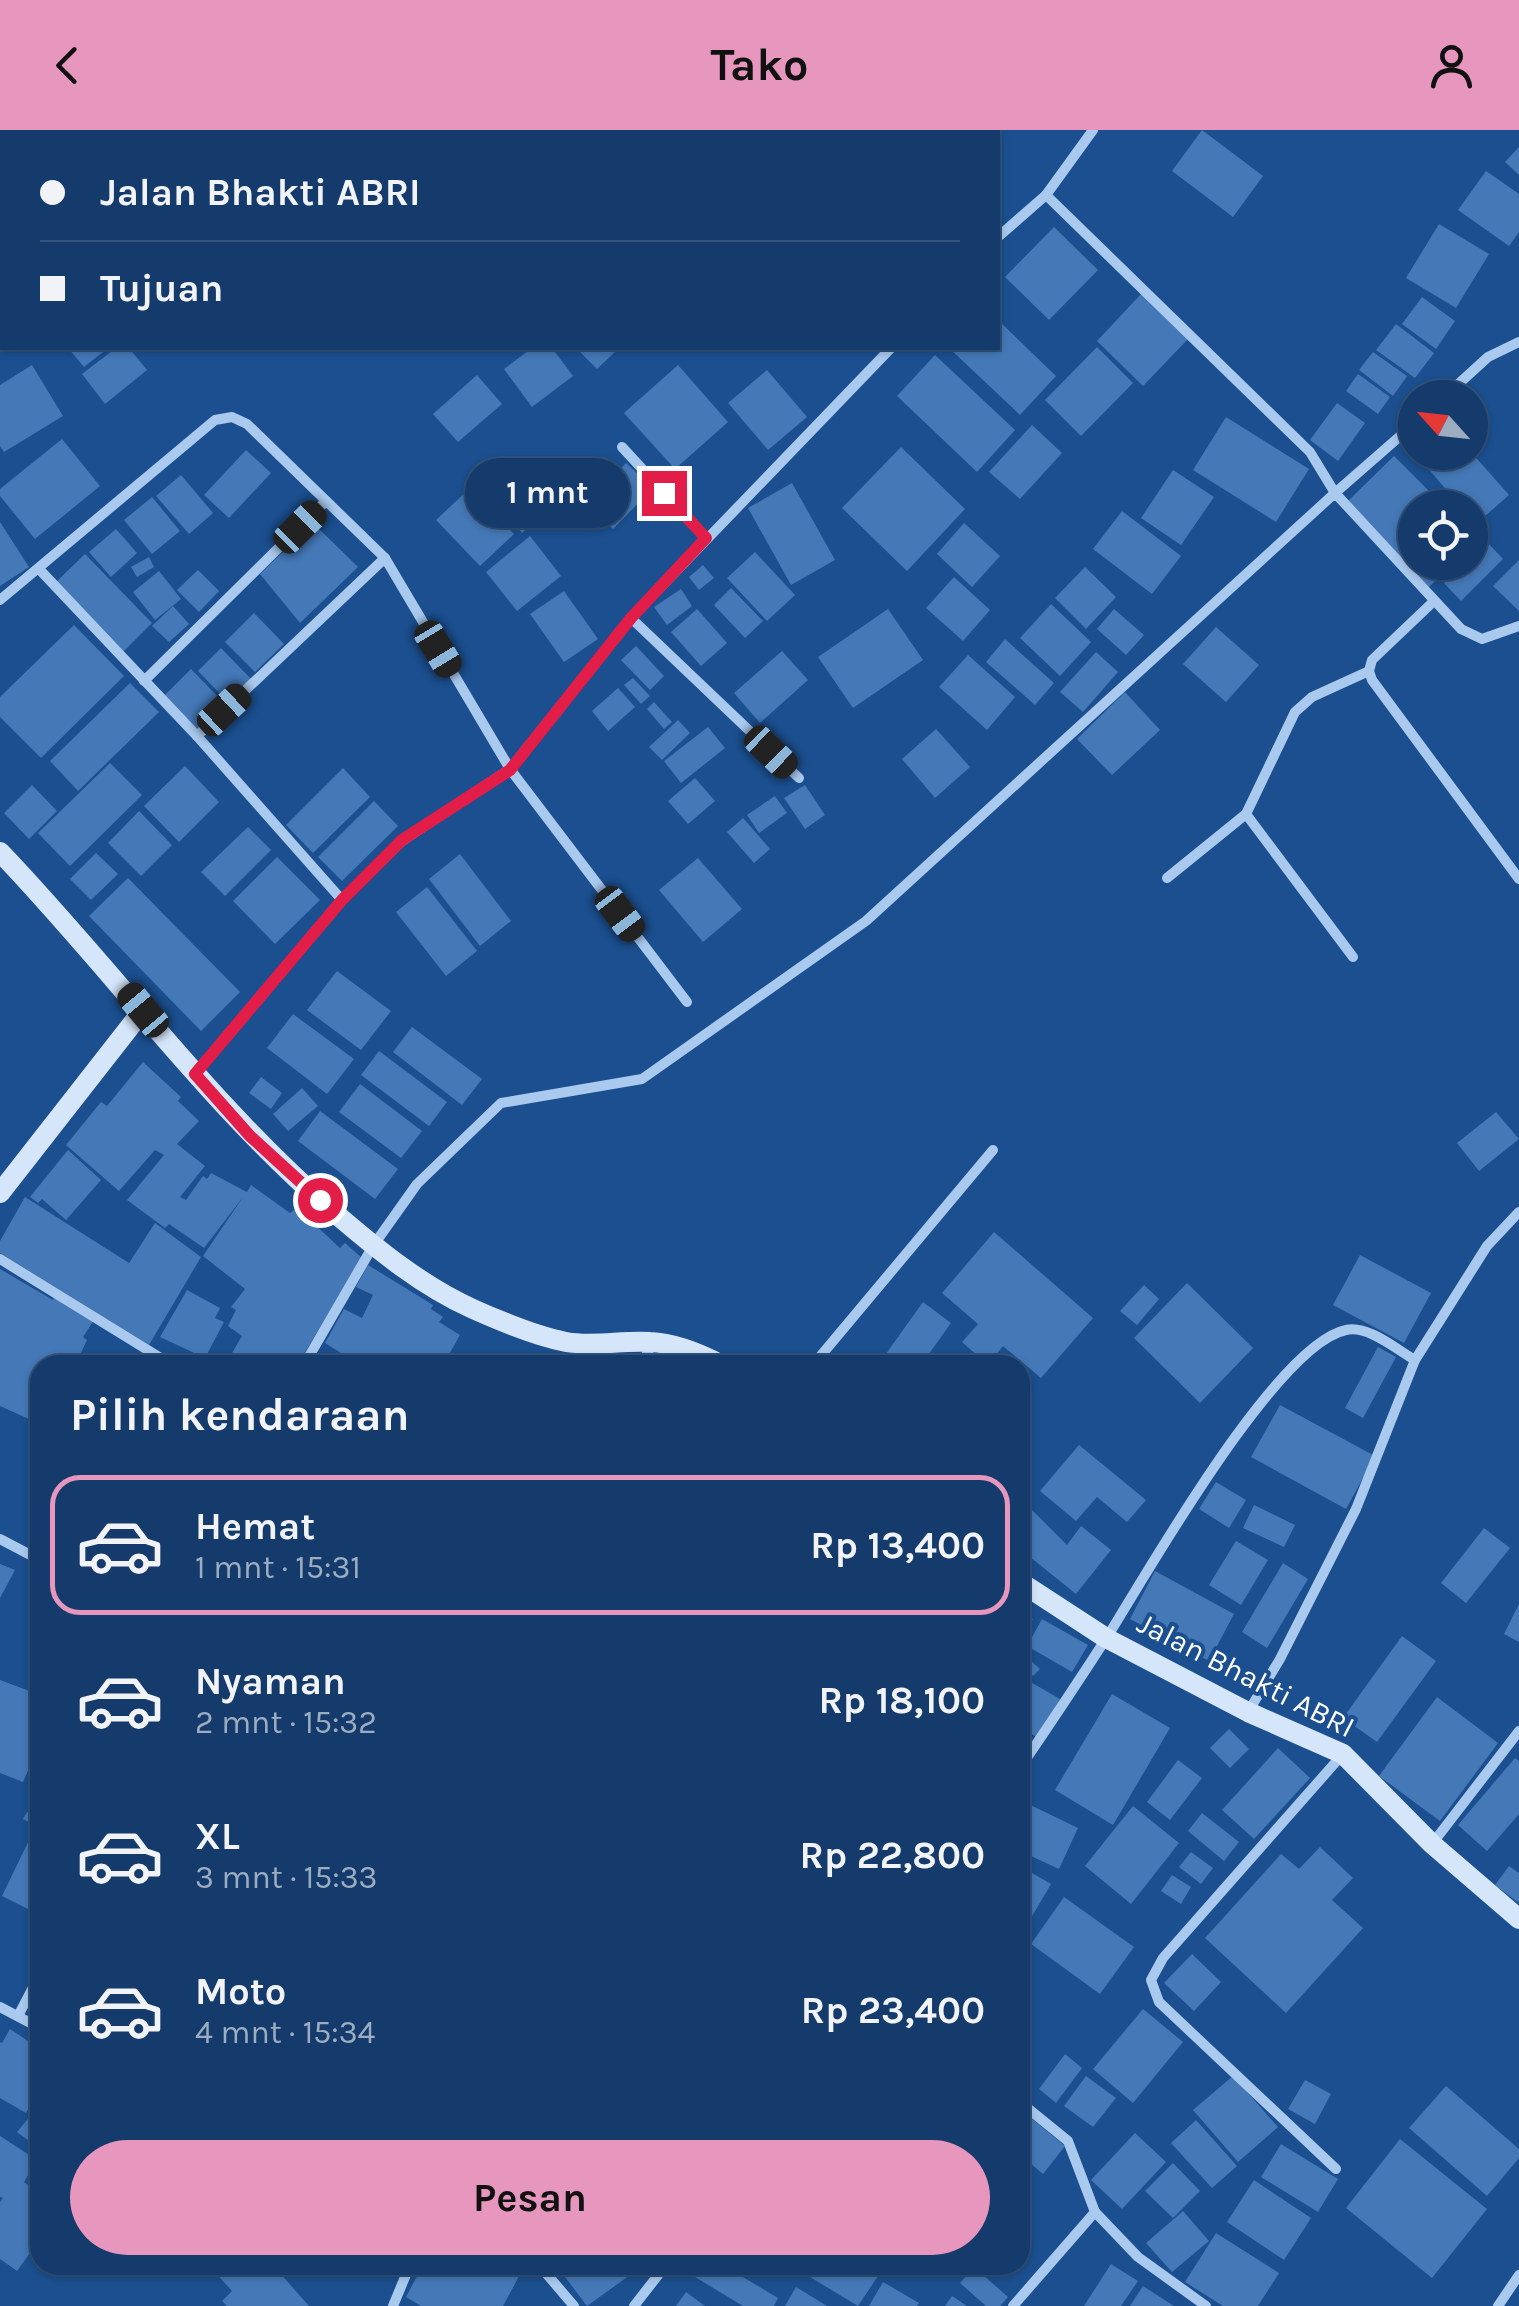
<!DOCTYPE html>
<html lang="id">
<meta charset="utf-8">
<style>
body{margin:0;font-family:Karla,sans-serif;background:#1d4271;color:#f1f3f6;height:100vh;display:flex;flex-direction:column;font-size:38px;white-space:nowrap}
*{box-sizing:border-box;margin:0}
p{font-size:32px;color:#9dadc1}
.icon{flex:none;width:55px;height:55px;fill:none;stroke:currentColor;stroke-width:2;stroke-linecap:round;stroke-linejoin:round}
.map{position:relative;flex:1;overflow:hidden}
.panel{position:absolute;left:30px;top:1225px;width:1000px;height:920px;display:flex;flex-direction:column;background:#143b6b;border-radius:30px;box-shadow:0 2px 8px #0004,0 0 0 2px #33557e}
.panel>*{flex:none}
.guide{position:absolute;left:0px;top:0px;width:1000px;height:220px;box-shadow:0 2px 8px #0004,0 0 0 2px #33557e;display:grid;align-content:center;height:220px;padding:0 40px;background:#143b6b}
.needle{width:65px;rotate:297deg}
.tools{position:absolute;left:1398px;top:250px;display:grid;gap:20px}
.tools a{display:grid;place-items:center;width:90px;height:90px;border-radius:50%;background:#143b6b;box-shadow:0 2px 8px #0004,0 0 0 2px #33557e;font-size:50px}
.end{position:absolute;width:45px;height:45px;margin:-22px;border:12px solid #e11d48;background:#fff;box-shadow:0 0 0 5px #fff}
.from{border-radius:50%}
.bubble{position:absolute;height:70px;border-radius:35px;background:#143b6b;box-shadow:0 2px 8px #0004,0 0 0 2px #33557e;font-size:32px;font-weight:700;line-height:70px;text-align:center}
.car{position:absolute;width:30px;height:60px;margin:-30px -15px;border-radius:12px;box-shadow:0 0 8px 2px #0007;background:linear-gradient(#222 24%,#8ab4d8 0 40%,#222 0 76%,#8ab4d8 0 86%,#222 0)}
.guide b{display:flex;align-items:center;gap:35px;height:95px;font-size:38px}
.guide b+b{border-top:2px solid #33557e}
.guide i{width:25px;height:25px;background:#f1f3f6}
ul{padding:0;list-style:none}
li{display:flex;align-items:center;gap:30px;height:140px;margin:0 20px 15px;padding:0 20px;border:5px solid transparent;border-radius:30px}
li div{flex:1}
li b{display:block;font-size:38px}
li em{font-style:normal;font-weight:700}
li.current{border-color:#e797bd}
li>.icon{width:90px;height:90px;stroke-width:1.5}
h2{padding:0 40px;font-size:45px;line-height:120px}
.button{display:flex;gap:20px;margin-top:auto;padding:20px 40px}
.button a{flex:1;height:115px;border-radius:60px;background:#e797bd;color:#111;font-size:40px;font-weight:700;line-height:115px;text-align:center}
header{display:flex;justify-content:space-between;align-items:center;height:130px;padding:0 40px;background:#e797bd;color:#111;font-size:45px;font-weight:700}
.map>svg:first-child{display:block}
.building{fill:#4478b7}
.lines{fill:none;stroke-linecap:round;stroke-linejoin:round}
.street{stroke:#a9c9ee;stroke-width:10}
.secondary{stroke:#d6e6fa;stroke-width:20}
.route{stroke:#e11d48;stroke-width:12}
.labels{text-anchor:middle;stroke-width:8;stroke-linejoin:round;paint-order:stroke}
.street-label{font-size:30px;fill:#fff;stroke:#1b4f8f}
</style>
<header><svg class="icon" aria-label="back" viewBox="0 0 24 24"><path d="M15 5l-7 7 7 7"/></svg>Tako<svg class="icon" aria-label="person" viewBox="0 0 24 24"><circle cx="12" cy="8" r="4"/><path d="M4 21q1-7 8-7t8 7"/></svg></header>
<div class="map">
<svg width="1519" height="2176" viewBox="0 0 1519 2176">
<rect width="100%" height="100%" fill="#1b4f8f"/>
<!-- building -->
<g class="building">
<polygon points="1202,0 1263,46 1233,87 1172,41"/>
<polygon points="1519,17 1519,45 1505,32"/>
<polygon points="1486,41 1519,64 1519,102 1509,116 1458,80"/>
<polygon points="1439,94 1489,124 1456,178 1406,148"/>
<polygon points="1054,97 1098,140 1049,190 1005,147"/>
<polygon points="1142,163 1189,208 1143,256 1097,211"/>
<polygon points="1422,167 1455,191 1436,219 1402,194"/>
<polygon points="998,190 1056,246 1020,285 949,218 998,218"/>
<polygon points="1396,194 1434,223 1415,248 1376,220"/>
<polygon points="1097,217 1133,253 1081,306 1045,270"/>
<polygon points="68,218 108,218 84,237"/>
<polygon points="116,218 129,218 147,240 105,274 82,244"/>
<polygon points="532,218 552,218 573,246 532,277 504,239"/>
<polygon points="576,218 619,218 597,239"/>
<polygon points="1373,222 1407,246 1393,266 1359,240"/>
<polygon points="935,225 1015,300 977,342 897,266"/>
<polygon points="32,235 63,286 4,322 0,316 0,255"/>
<polygon points="678,235 728,292 675,339 624,283"/>
<polygon points="767,240 807,287 768,320 728,273"/>
<polygon points="1358,244 1390,267 1378,284 1346,261"/>
<polygon points="477,245 502,274 458,312 433,284"/>
<polygon points="1337,273 1365,293 1338,331 1310,310"/>
<polygon points="1226,287 1309,339 1276,392 1193,340"/>
<polygon points="1032,295 1062,323 1020,369 989,342"/>
<polygon points="62,309 100,356 35,409 0,366 0,359"/>
<polygon points="901,317 965,379 907,441 842,378"/>
<polygon points="246,320 271,343 229,388 204,365"/>
<polygon points="1439,322 1471,322 1509,365 1476,394 1470,387 1470,378 1462,378 1425,335"/>
<polygon points="520,326 558,374 522,403 484,356"/>
<polygon points="1394,326 1446,378 1415,378 1415,432 1454,432 1429,457 1346,373"/>
<polygon points="626,333 653,358 613,399 586,373"/>
<polygon points="1173,340 1214,367 1181,415 1141,388"/>
<polygon points="181,345 213,383 189,404 156,366"/>
<polygon points="792,353 835,430 791,455 748,378"/>
<polygon points="470,358 514,404 480,436 436,390"/>
<polygon points="152,367 180,401 152,424 124,390"/>
<polygon points="1122,381 1181,426 1152,464 1093,419"/>
<polygon points="0,392 29,437 0,456"/>
<polygon points="313,393 358,437 300,493 260,444"/>
<polygon points="964,393 1000,426 972,457 937,424"/>
<polygon points="116,399 137,423 111,447 89,422"/>
<polygon points="530,406 561,446 517,481 486,442"/>
<polygon points="1486,411 1503,429 1461,471 1444,453 1465,432 1470,432 1470,427"/>
<polygon points="755,422 795,465 767,491 727,448"/>
<polygon points="85,424 152,493 123,522 56,452"/>
<polygon points="149,427 154,437 137,447 131,437"/>
<polygon points="1519,430 1519,481 1493,456"/>
<polygon points="703,435 714,448 699,460 689,447"/>
<polygon points="1085,437 1116,467 1086,499 1055,468"/>
<polygon points="198,440 219,461 199,482 177,460"/>
<polygon points="159,441 181,469 155,490 133,462"/>
<polygon points="954,447 990,480 963,511 926,478"/>
<polygon points="731,458 763,491 745,508 714,475"/>
<polygon points="681,459 692,476 667,495 654,477"/>
<polygon points="564,461 598,509 564,532 530,484"/>
<polygon points="1051,474 1091,512 1060,546 1020,508"/>
<polygon points="173,476 189,494 169,512 152,496"/>
<polygon points="697,479 727,513 701,536 671,502"/>
<polygon points="888,479 923,530 853,578 818,527"/>
<polygon points="1114,479 1144,505 1126,525 1097,499"/>
<polygon points="254,483 284,514 255,542 225,512"/>
<polygon points="74,495 124,546 41,628 0,587 0,567"/>
<polygon points="1216,497 1259,535 1226,572 1183,534"/>
<polygon points="1005,509 1054,553 1035,575 986,532"/>
<polygon points="636,516 664,546 650,560 621,530"/>
<polygon points="221,518 251,549 228,572 198,541"/>
<polygon points="782,521 808,550 760,593 734,563"/>
<polygon points="1096,522 1118,542 1083,582 1060,562"/>
<polygon points="968,525 1015,567 987,600 939,557"/>
<polygon points="191,539 225,574 197,602 163,567"/>
<polygon points="633,548 650,566 641,574 624,555"/>
<polygon points="130,553 159,582 78,661 50,631"/>
<polygon points="618,558 635,577 608,601 592,581"/>
<polygon points="1125,562 1160,600 1112,645 1077,609"/>
<polygon points="654,572 672,592 664,599 647,579"/>
<polygon points="678,590 690,603 662,630 649,617"/>
<polygon points="708,597 725,618 681,653 664,631"/>
<polygon points="936,599 970,637 935,668 902,629"/>
<polygon points="110,633 142,665 70,736 38,703"/>
<polygon points="185,636 219,672 179,712 144,676"/>
<polygon points="343,638 370,667 313,723 286,695"/>
<polygon points="695,648 715,671 688,694 668,671"/>
<polygon points="32,655 57,681 29,709 4,683"/>
<polygon points="805,655 825,685 805,699 784,668"/>
<polygon points="775,666 787,683 759,703 747,685"/>
<polygon points="374,671 398,696 342,751 318,727"/>
<polygon points="139,681 172,715 141,746 108,713"/>
<polygon points="743,688 770,719 754,733 727,702"/>
<polygon points="248,697 271,720 225,766 201,742"/>
<polygon points="96,723 118,744 91,770 70,749"/>
<polygon points="460,724 511,791 480,816 429,749"/>
<polygon points="277,727 320,770 275,814 233,771"/>
<polygon points="698,728 742,779 703,812 659,760"/>
<polygon points="128,748 240,862 201,901 89,786"/>
<polygon points="427,757 477,821 446,846 396,782"/>
<polygon points="337,841 391,881 361,920 307,880"/>
<polygon points="293,884 354,929 327,964 267,918"/>
<polygon points="412,897 482,949 462,975 393,922"/>
<polygon points="379,921 447,972 429,996 361,945"/>
<polygon points="143,932 181,967 178,971 199,991 177,1014 205,1036 180,1067 186,1070 203,1046 207,1049 211,1043 247,1062 251,1055 290,1083 297,1078 340,1118 345,1113 362,1128 297,1235 225,1235 242,1206 228,1196 236,1180 231,1177 245,1159 203,1126 243,1067 204,1118 169,1094 165,1098 127,1070 164,1025 155,1020 119,1061 66,1015 101,972 107,976"/>
<polygon points="261,947 282,963 271,979 249,963"/>
<polygon points="360,954 422,1001 401,1028 339,982"/>
<polygon points="302,958 318,976 288,1001 273,984"/>
<polygon points="320,981 398,1039 375,1069 298,1011"/>
<polygon points="1496,982 1519,1009 1479,1041 1457,1013"/>
<polygon points="68,1020 101,1050 66,1090 42,1069 38,1073 30,1067"/>
<polygon points="25,1067 129,1133 155,1093 201,1127 149,1215 0,1123 0,1111"/>
<polygon points="994,1102 1093,1188 1041,1248 1003,1216 988,1235 962,1212 978,1194 942,1163"/>
<polygon points="1360,1125 1431,1163 1404,1213 1333,1175"/>
<polygon points="368,1135 433,1175 431,1179 443,1187 439,1192 460,1205 447,1228 458,1235 360,1235 325,1213 344,1179 362,1188 373,1165 356,1157"/>
<polygon points="0,1139 53,1170 55,1165 94,1190 83,1207 87,1210 75,1235 40,1235 40,1294 0,1276"/>
<polygon points="1187,1153 1253,1218 1200,1273 1134,1208"/>
<polygon points="1144,1155 1159,1169 1137,1195 1120,1181"/>
<polygon points="187,1160 220,1178 215,1188 224,1192 205,1228 160,1207"/>
<polygon points="923,1172 951,1193 921,1235 878,1235"/>
<polygon points="1378,1217 1396,1227 1363,1288 1345,1278"/>
<polygon points="116,1223 146,1235 111,1235"/>
<polygon points="329,1223 350,1235 322,1235"/>
<polygon points="1280,1275 1375,1326 1346,1379 1251,1327"/>
<polygon points="1079,1315 1146,1370 1127,1392 1097,1367 1076,1391 1040,1361"/>
<polygon points="1216,1352 1246,1370 1229,1398 1199,1379"/>
<polygon points="1020,1368 1067,1415 1081,1396 1111,1420 1076,1464 1020,1419"/>
<polygon points="1254,1375 1295,1395 1284,1417 1243,1398"/>
<polygon points="1484,1398 1510,1418 1466,1473 1441,1453"/>
<polygon points="1236,1411 1268,1430 1241,1475 1209,1455"/>
<polygon points="1283,1433 1308,1449 1267,1518 1242,1502"/>
<polygon points="0,1434 15,1440 0,1468"/>
<polygon points="1155,1441 1234,1484 1209,1531 1130,1489"/>
<polygon points="1519,1474 1519,1512 1504,1504"/>
<polygon points="1020,1480 1033,1489 1020,1509"/>
<polygon points="1042,1489 1088,1515 1072,1542 1027,1516"/>
<polygon points="1402,1506 1436,1531 1377,1612 1343,1588"/>
<polygon points="1030,1530 1040,1539 1033,1546 1023,1537"/>
<polygon points="1020,1546 1060,1569 1038,1608 1020,1597"/>
<polygon points="0,1550 40,1565 40,1613 23,1652 0,1643"/>
<polygon points="1112,1564 1170,1598 1113,1695 1055,1660"/>
<polygon points="1437,1567 1498,1613 1440,1691 1379,1646"/>
<polygon points="1229,1599 1249,1619 1230,1638 1210,1618"/>
<polygon points="1278,1618 1310,1648 1254,1709 1222,1680"/>
<polygon points="40,1621 40,1648 28,1642"/>
<polygon points="1515,1628 1519,1631 1519,1684 1487,1721 1458,1695"/>
<polygon points="1178,1630 1202,1648 1170,1690 1147,1672"/>
<polygon points="1020,1670 1078,1698 1059,1739 1020,1721"/>
<polygon points="1133,1676 1179,1713 1131,1774 1085,1736"/>
<polygon points="27,1682 40,1688 40,1698 23,1689"/>
<polygon points="1202,1683 1239,1712 1224,1731 1188,1701"/>
<polygon points="33,1702 40,1705 40,1785 2,1766"/>
<polygon points="1320,1717 1353,1748 1332,1770 1363,1798 1286,1883 1205,1808 1281,1724 1299,1739"/>
<polygon points="1191,1722 1213,1738 1201,1754 1179,1737"/>
<polygon points="1020,1736 1051,1754 1028,1793 1020,1788"/>
<polygon points="1509,1736 1519,1743 1519,1773 1495,1755"/>
<polygon points="1172,1745 1191,1757 1181,1774 1161,1761"/>
<polygon points="1064,1767 1134,1817 1100,1864 1031,1814"/>
<polygon points="1192,1824 1221,1852 1194,1881 1164,1853"/>
<polygon points="1143,1879 1183,1912 1133,1973 1093,1939"/>
<polygon points="10,1899 40,1919 40,1959 26,1983 0,1968 0,1912 2,1913"/>
<polygon points="1065,1924 1082,1938 1056,1973 1039,1959"/>
<polygon points="1086,1946 1116,1968 1093,1997 1064,1976"/>
<polygon points="1233,1946 1278,1997 1238,2032 1193,1980"/>
<polygon points="1305,1950 1331,1964 1315,1994 1288,1979"/>
<polygon points="1446,1956 1519,2019 1519,2028 1487,2066 1409,1998"/>
<polygon points="40,1974 40,2019 17,2002"/>
<polygon points="1020,1979 1065,2016 1043,2044 1020,2025"/>
<polygon points="1196,1990 1237,2036 1212,2058 1171,2013"/>
<polygon points="1135,2003 1166,2032 1122,2079 1091,2050"/>
<polygon points="0,2006 37,2030 24,2052 34,2059 40,2049 40,2109 17,2141 0,2129 0,2072 3,2068 0,2067"/>
<polygon points="1400,2009 1487,2079 1432,2148 1346,2078"/>
<polygon points="1281,2014 1338,2049 1318,2082 1261,2047"/>
<polygon points="1173,2033 1200,2061 1173,2088 1145,2061"/>
<polygon points="1254,2050 1311,2088 1284,2130 1227,2092"/>
<polygon points="1183,2081 1209,2111 1172,2142 1146,2113"/>
<polygon points="1216,2103 1279,2143 1258,2176 1223,2176 1185,2152"/>
<polygon points="1111,2134 1138,2151 1121,2176 1084,2176"/>
<polygon points="218,2135 287,2135 279,2142 309,2176 227,2176 222,2171 232,2161 213,2140"/>
<polygon points="423,2135 525,2135 503,2176 421,2176 406,2167"/>
<polygon points="556,2135 644,2135 587,2176"/>
<polygon points="702,2135 723,2135 778,2168 774,2176 743,2176 695,2147"/>
<polygon points="746,2135 770,2135 763,2146"/>
<polygon points="810,2135 874,2135 882,2140 858,2176 805,2144"/>
<polygon points="974,2137 1008,2167 1000,2176 986,2176 960,2153"/>
<polygon points="883,2152 919,2173 917,2176 869,2176"/>
<polygon points="1143,2156 1174,2176 1130,2176"/>
<polygon points="796,2157 827,2176 785,2176"/>
<polygon points="686,2162 705,2176 676,2176"/>
<polygon points="952,2166 967,2176 945,2176"/>
</g>
<g class="lines">
<!-- street -->
<g class="street">
<polyline points="460,0 462,2"/>
<polyline points="1046,65 1310,322 1335,363 1415,293"/>
<polyline points="998,107 1046,65 1093,0"/>
<polyline points="1443,268 1488,227 1519,212"/>
<polyline points="622,317 706,408"/>
<polyline points="39,439 197,606 342,770"/>
<polyline points="0,470 215,290 232,287 247,294 385,428 510,639 687,872"/>
<polyline points="1433,472 1372,530 1369,541 1372,550 1519,749"/>
<polyline points="631,488 799,648"/>
<polyline points="144,551 326,371"/>
<polyline points="197,606 385,428"/>
<polyline points="1246,684 1353,827"/>
<polyline points="1167,748 1246,684 1295,582 1312,567 1369,541"/>
<polyline points="196,943 342,770 402,711 510,639 631,488 891,218"/>
<polyline points="0,1129 172,1235"/>
<polyline points="304,1235 373,1116 417,1054 501,973 642,949 866,791 1335,363 1461,499 1482,509 1519,496"/>
<polyline points="640,1235 654,1212"/>
<polyline points="813,1235 993,1020"/>
<polyline points="0,1409 40,1430"/>
<polyline points="1248,1582 1280,1529 1356,1379 1415,1230 1487,1116 1519,1082"/>
<path d="M1020,1638C1050,1594 1080,1549 1109,1504C1149,1440 1277,1214 1346,1200C1368,1195 1396,1219 1415,1230"/>
<polyline points="1432,1714 1519,1601"/>
<polyline points="0,1877 40,1898"/>
<polyline points="18,1886 40,1844"/>
<polyline points="1020,1972 1068,2011 1095,2082 1138,2127 1206,2176"/>
<polyline points="1336,2039 1159,1872 1151,1850 1163,1828 1342,1625"/>
<polyline points="539,2135 574,2176"/>
<polyline points="393,2176 410,2135"/>
<polyline points="634,2176 666,2135"/>
<polyline points="1013,2176 1095,2082"/>
<polyline points="1498,2176 1519,2145"/>
</g>
<!-- secondary -->
<g class="secondary">
<path d="M0,722C114,841 210,976 336,1084C378,1120 422,1156 473,1179C502,1192 535,1206 566,1212C593,1217 623,1210 650,1212C674,1213 701,1224 722,1235"/>
<polyline points="0,1063 143,880"/>
<polyline points="1020,1452 1106,1508 1248,1582 1343,1624 1432,1714 1519,1789"/>
</g>
</g>
<g class="lines">
<!-- route -->
<polyline class="route" points="320,1070 250,1006 195,944 342,770 402,710 510,640 631,488 706,408 664,363"/>
</g>
<g class="labels">
<!-- street labels -->
<g class="street-label">
<text transform="translate(1246 1545) rotate(27)" y="10">Jalan Bhakti ABRI</text>
</g>
</g>
</svg>
<div class="tools">
<a><svg class="needle" viewBox="-14 -14 28 28"><path d="M0-13l5 13h-10z" fill="#e53935"/><path d="M0 13l5-13h-10z" fill="#9dadc1"/></svg></a>
<a><svg class="icon" aria-label="locate" viewBox="0 0 24 24"><circle cx="12" cy="12" r="6"/><path d="M12 2v4M12 18v4M2 12h4M18 12h4"/></svg></a>
</div>
<i class="end from" style="left:320px;top:1070px"></i>
<i class="end" style="left:664px;top:363px"></i>
<div class="bubble" style="left:465px;top:328px;width:165px">1 mnt</div>
<i class="car" style="left:300px;top:397px;rotate:45deg"></i>
<i class="car" style="left:438px;top:519px;rotate:149deg"></i>
<i class="car" style="left:224px;top:580px;rotate:47deg"></i>
<i class="car" style="left:771px;top:622px;rotate:134deg"></i>
<i class="car" style="left:620px;top:784px;rotate:143deg"></i>
<i class="car" style="left:143px;top:880px;rotate:320deg"></i>
<div class="guide">
<b><i class="from"></i>Jalan Bhakti ABRI</b>
<b><i></i>Tujuan</b>
</div>
<section class="panel">
<h2>Pilih kendaraan</h2>
<ul>
<li class="current"><svg class="icon" aria-label="car" viewBox="0 0 24 24"><path d="M5 17H2v-5l4-1 3-4h7l3 4 3 1v5h-3M9 17h6M6 11h13"/><circle cx="7" cy="17" r="2"/><circle cx="17" cy="17" r="2"/></svg><div><b>Hemat</b><p>1 mnt · 15:31</p></div><em>Rp 13,400</em></li>
<li><svg class="icon" aria-label="car" viewBox="0 0 24 24"><path d="M5 17H2v-5l4-1 3-4h7l3 4 3 1v5h-3M9 17h6M6 11h13"/><circle cx="7" cy="17" r="2"/><circle cx="17" cy="17" r="2"/></svg><div><b>Nyaman</b><p>2 mnt · 15:32</p></div><em>Rp 18,100</em></li>
<li><svg class="icon" aria-label="car" viewBox="0 0 24 24"><path d="M5 17H2v-5l4-1 3-4h7l3 4 3 1v5h-3M9 17h6M6 11h13"/><circle cx="7" cy="17" r="2"/><circle cx="17" cy="17" r="2"/></svg><div><b>XL</b><p>3 mnt · 15:33</p></div><em>Rp 22,800</em></li>
<li><svg class="icon" aria-label="car" viewBox="0 0 24 24"><path d="M5 17H2v-5l4-1 3-4h7l3 4 3 1v5h-3M9 17h6M6 11h13"/><circle cx="7" cy="17" r="2"/><circle cx="17" cy="17" r="2"/></svg><div><b>Moto</b><p>4 mnt · 15:34</p></div><em>Rp 23,400</em></li>
</ul>
<div class="button"><a>Pesan</a></div>
</section>
</div>
